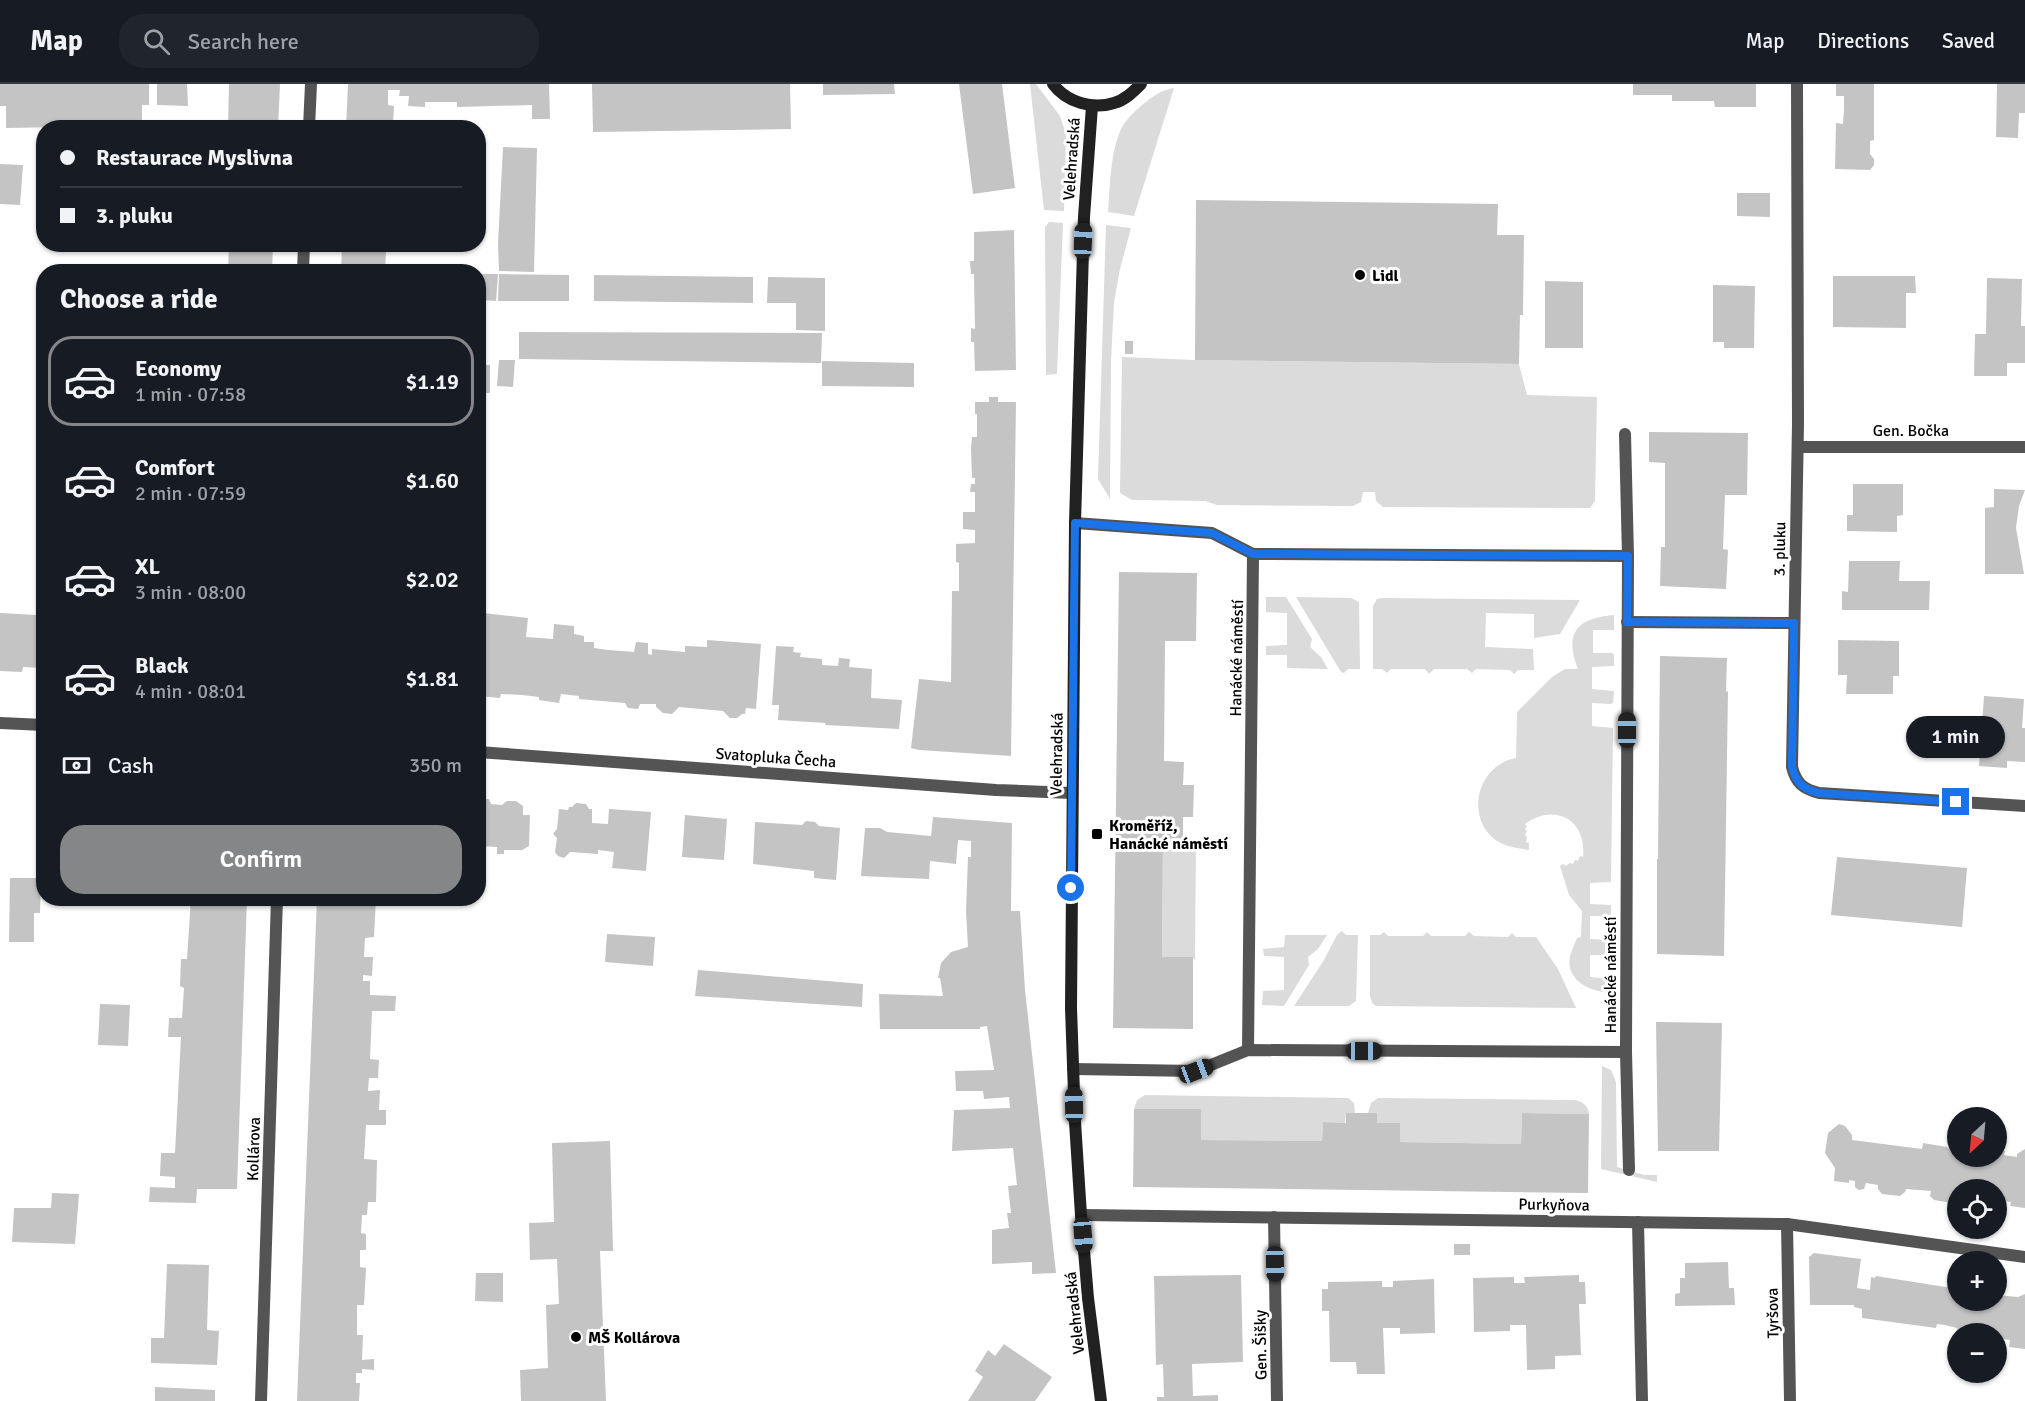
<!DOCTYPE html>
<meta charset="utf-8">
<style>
body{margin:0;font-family:Signika,sans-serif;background:#20242c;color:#f1f3f6;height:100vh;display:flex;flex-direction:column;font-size:22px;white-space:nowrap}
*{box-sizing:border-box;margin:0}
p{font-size:20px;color:#9ea1a6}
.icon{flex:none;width:33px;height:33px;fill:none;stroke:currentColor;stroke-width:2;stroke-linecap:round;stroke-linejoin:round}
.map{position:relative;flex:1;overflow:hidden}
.sheet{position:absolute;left:36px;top:180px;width:450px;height:642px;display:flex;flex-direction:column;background:#171b24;border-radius:24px;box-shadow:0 2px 4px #0004}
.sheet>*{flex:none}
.hud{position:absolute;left:36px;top:36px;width:450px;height:132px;border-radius:24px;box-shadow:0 2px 4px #0004;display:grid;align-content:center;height:132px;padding:0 24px;background:#171b24}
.needle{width:39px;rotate:206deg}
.controls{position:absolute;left:1947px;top:1023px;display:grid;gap:12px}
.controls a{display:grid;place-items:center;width:60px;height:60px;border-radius:50%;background:#171b24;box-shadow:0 2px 4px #0004;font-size:30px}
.end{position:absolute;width:27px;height:27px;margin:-14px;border:8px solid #1a73e8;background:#fff;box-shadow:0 0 0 3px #fff}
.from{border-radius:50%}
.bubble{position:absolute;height:42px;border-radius:21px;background:#171b24;box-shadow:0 2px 4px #0004;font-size:20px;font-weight:600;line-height:42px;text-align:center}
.car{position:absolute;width:18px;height:36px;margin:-18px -9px;border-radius:8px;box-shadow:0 0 4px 2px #0007;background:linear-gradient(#222 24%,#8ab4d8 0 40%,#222 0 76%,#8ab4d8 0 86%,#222 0)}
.hud b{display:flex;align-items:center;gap:21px;height:57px;font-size:22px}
.hud b+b{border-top:2px solid #363941}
.hud i{width:15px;height:15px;background:#f1f3f6}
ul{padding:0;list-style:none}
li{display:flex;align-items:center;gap:18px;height:90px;margin:0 12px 9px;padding:0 12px;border:3px solid transparent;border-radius:24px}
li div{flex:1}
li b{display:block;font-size:22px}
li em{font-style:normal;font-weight:600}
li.on{border-color:#858687}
li>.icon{width:54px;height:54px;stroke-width:1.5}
h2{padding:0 24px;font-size:27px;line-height:72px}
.pay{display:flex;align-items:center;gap:15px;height:66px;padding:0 24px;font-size:22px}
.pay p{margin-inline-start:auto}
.primary-button{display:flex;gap:12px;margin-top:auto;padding:12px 24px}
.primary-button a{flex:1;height:69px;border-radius:24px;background:#858687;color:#fff;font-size:24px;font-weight:600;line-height:69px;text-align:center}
header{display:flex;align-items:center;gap:36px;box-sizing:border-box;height:84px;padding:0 30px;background:#171b24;border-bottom:2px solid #363941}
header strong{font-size:28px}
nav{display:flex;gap:33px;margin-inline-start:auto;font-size:21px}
.search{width:420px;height:54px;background:#20242c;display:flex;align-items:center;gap:15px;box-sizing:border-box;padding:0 21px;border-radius:24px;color:#9ea1a6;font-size:22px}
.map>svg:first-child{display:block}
.green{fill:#dbdbdb}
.building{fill:#c4c4c4}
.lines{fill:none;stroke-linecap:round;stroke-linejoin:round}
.minor{stroke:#545454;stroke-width:12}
.secondary{stroke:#212121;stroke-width:12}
.route{stroke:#1a73e8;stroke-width:8}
.poi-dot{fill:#000;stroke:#fff;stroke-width:2}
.labels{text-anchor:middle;stroke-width:6;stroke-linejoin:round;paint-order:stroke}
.street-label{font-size:16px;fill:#000;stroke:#fff}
.poi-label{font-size:16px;font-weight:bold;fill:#000;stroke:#fff;text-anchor:start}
</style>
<header>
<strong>Map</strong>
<div class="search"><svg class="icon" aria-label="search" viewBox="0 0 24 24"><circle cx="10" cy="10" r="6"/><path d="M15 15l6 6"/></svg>Search here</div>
<nav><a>Map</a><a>Directions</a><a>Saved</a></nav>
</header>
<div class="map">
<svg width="2025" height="1317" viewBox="0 0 2025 1317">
<rect width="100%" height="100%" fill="#fff"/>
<!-- green -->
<g class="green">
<polygon points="1030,0 1036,0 1060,32 1066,50 1064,127 1044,126"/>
<path d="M1174,4L1134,132L1108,128C1110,103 1110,73 1119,50C1123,38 1133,29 1142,21C1152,13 1160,6 1174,4Z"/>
<polygon points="1049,138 1063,139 1057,290 1046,291 1045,150 1045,143"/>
<polygon points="1106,141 1131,144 1120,185 1114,218 1111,277 1110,415 1098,395"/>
<polygon points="1122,273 1195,276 1519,280 1527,311 1597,313 1595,417 1590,424 1585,424 1383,423 1376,417 1375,408 1363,408 1361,418 1353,422 1217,421 1205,417 1132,416 1120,409"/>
<polygon points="1266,513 1286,513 1312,555 1310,563 1321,573 1328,585 1287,584 1287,571 1266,571 1266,562 1287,561 1287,529 1266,528"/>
<polygon points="1296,513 1351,514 1359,518 1360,585 1348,585 1344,589 1341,588"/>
<polygon points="1382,514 1580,516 1560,550 1534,554 1534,530 1486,529 1485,563 1533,565 1534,586 1518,586 1514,590 1510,586 1476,585 1472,589 1467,585 1434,585 1429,590 1425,585 1391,585 1387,589 1382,585 1373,585 1373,522 1377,515"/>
<path d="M1614,531V546H1593V569H1612L1614,571V582L1592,583V605L1614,607L1613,619L1611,620L1592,619V642L1613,644L1611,798L1590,799V820L1611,821V832H1590V855L1611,856V871H1590V893L1611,895V909C1591,908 1565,897 1570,872C1572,866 1575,859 1577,854L1581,853L1582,827L1569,811L1560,782L1563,780L1566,782L1570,779L1573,780L1575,776L1578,777L1580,772L1583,773C1587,736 1555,718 1525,740L1527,742L1525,745L1527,747L1525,751L1527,753L1526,758L1529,759V766C1518,764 1507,763 1497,757C1464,734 1477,681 1516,674L1517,628L1552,593L1565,585H1578C1564,550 1576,534 1614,531Z"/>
<polygon points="1163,755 1196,756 1195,877 1193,873 1162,873"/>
<polygon points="1342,847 1346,851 1358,851 1356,917 1349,922 1294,922 1324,876 1337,851"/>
<polygon points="1384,848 1388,852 1423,852 1427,848 1431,852 1465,852 1469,848 1474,852 1508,853 1512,849 1516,853 1536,853 1558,885 1576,924 1376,922 1372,919 1370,912 1370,851 1380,851"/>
<polygon points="1285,851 1327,851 1318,865 1308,873 1309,881 1284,922 1262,921 1263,907 1284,906 1284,873 1264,872 1263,865 1284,863"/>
<polygon points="1602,982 1611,986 1616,998 1617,1083 1644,1091 1657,1091 1657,1098 1601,1085"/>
<polygon points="1145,1011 1348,1014 1354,1019 1355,1029 1346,1029 1345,1039 1323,1038 1322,1057 1201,1056 1201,1025 1134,1025 1137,1016"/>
<path d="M1378,1014L1575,1016C1583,1018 1588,1021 1589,1030L1522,1029L1521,1060L1400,1058V1039H1377V1029H1368L1371,1019Z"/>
</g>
<!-- building -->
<g class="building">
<polygon points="0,0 149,0 149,21 142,21 142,36 66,37 66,43 6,44 6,22 0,22"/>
<polygon points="157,0 187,0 188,22 157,21"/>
<polygon points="229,0 280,0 278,44 228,44"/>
<polygon points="348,0 549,0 550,35 532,35 532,21 457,23 457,18 425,18 425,23 408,22 409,12 399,12 400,6 388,6 388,21 394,22 393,41 398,41 398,44 346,44"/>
<polygon points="592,0 790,0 791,45 593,48"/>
<polygon points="823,0 894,0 895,10 823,11"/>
<polygon points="959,0 1002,0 1015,104 973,110"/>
<polygon points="1633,0 1756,0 1756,23 1715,23 1714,17 1672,17 1672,11 1633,11"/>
<polygon points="1836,0 1874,0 1874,56 1870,57 1870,70 1874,75 1874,81 1870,86 1835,85 1836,39 1843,40 1844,26 1844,12 1836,12"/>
<polygon points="1997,0 2025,0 2025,29 2019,29 2018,54 1996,53"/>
<polygon points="503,63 537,64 534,188 499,187 498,159"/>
<polygon points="0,80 23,81 20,121 0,120"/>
<polygon points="1737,109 1770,109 1770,133 1737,132"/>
<polygon points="1196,116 1498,120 1497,151 1524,151 1523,231 1520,231 1519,280 1195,276"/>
<polygon points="1014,146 1016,286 975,287 974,258 971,258 971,244 975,245 974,190 971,190 970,177 974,177 974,148"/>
<polygon points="229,160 273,160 272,188 228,188"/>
<polygon points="342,160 389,160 389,167 386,167 385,188 341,188"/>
<polygon points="480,190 498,190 496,217 481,216"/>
<polygon points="499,190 569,191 569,217 498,217"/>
<polygon points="594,191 753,193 753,219 594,217"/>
<polygon points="1833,192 1915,192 1916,209 1906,209 1906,244 1833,243"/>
<polygon points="768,193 825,194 825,247 796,246 796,219 767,219"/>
<polygon points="1987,194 2022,195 2021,242 2025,242 2025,279 2007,279 2007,292 1974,292 1975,250 1986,250"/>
<polygon points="1545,197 1583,198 1583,264 1545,264"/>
<polygon points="1713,201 1755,202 1754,264 1724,264 1724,258 1713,258"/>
<polygon points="519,248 822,249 821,279 519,275"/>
<rect x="1125" y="257" width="8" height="13"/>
<polygon points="499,276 515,276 513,303 497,302"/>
<polygon points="822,277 914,279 914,303 822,302"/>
<rect x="478" y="281" width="12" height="28"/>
<polygon points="989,313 998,313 998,318 1016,318 1011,672 919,666 911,664 919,595 951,598 952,507 959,507 959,479 956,478 956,460 975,459 975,446 963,445 963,428 975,428 975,408 970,408 971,400 975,400 975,394 972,394 971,364 972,353 977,353 977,330 975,330 975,318 989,318"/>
<polygon points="1649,348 1748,349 1747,411 1725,411 1723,465 1728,466 1726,505 1660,502 1661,463 1665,463 1665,379 1649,378"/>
<polygon points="1853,400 1903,400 1903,431 1897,432 1897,448 1847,447 1847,431 1853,431"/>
<polygon points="1994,405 2025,406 2019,422 2016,444 2024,490 1985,490 1985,424 1994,423"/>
<polygon points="1849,477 1900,477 1899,497 1930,497 1929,526 1842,526 1842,507 1848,508"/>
<polygon points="1119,488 1197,489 1196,557 1165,557 1164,677 1184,678 1183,701 1194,701 1193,733 1183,733 1183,756 1163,755 1162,873 1193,873 1193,945 1113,944"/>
<polygon points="0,529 36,531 36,541 44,542 44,584 23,583 22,588 0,587"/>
<polygon points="483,529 528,534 526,553 553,555 554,540 574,542 574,550 584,552 584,558 594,558 594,564 608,566 634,568 636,558 648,559 648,570 652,571 652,565 685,568 685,562 707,563 707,556 761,560 756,625 746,624 745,630 742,630 737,634 730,634 723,627 679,623 672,630 663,629 656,623 656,620 640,620 638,625 628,624 625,619 579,615 579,612 561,610 559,619 539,616 539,613 522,611 501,610 500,614 478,612 478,573 480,573"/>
<polygon points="1838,556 1899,557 1899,592 1893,592 1893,610 1846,610 1847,591 1838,591"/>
<polygon points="776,562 794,563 793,568 801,569 800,573 822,575 822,581 838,582 839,574 850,575 849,583 872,585 871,614 902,616 899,645 845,642 825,641 826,639 778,636 779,621 772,621"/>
<polygon points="1660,572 1727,574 1726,608 1728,607 1724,872 1657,870 1657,775 1658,775"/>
<polygon points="1984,612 2024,615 2022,644 2025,644 2025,678 2007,677 2007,684 1979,682"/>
<polygon points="478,715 489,715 491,720 502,721 507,717 516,717 523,722 523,731 530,731 529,762 522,766 504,766 504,770 497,770 497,763 478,762"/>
<polygon points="576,719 586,720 589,725 592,725 592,739 608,740 609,725 651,728 646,787 612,784 614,768 598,766 598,770 570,768 564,774 558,772 555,768 557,754 553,750 557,745 559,725 568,726 569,723 572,723"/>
<polygon points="685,731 727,735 724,776 682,773"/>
<polygon points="933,733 1012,739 1011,827 1020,827 1025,906 1056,1189 1032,1190 1032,1178 992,1180 992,1146 1009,1144 1007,1129 1011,1129 1008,1102 1017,1101 1013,1064 952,1067 954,1026 1010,1024 1009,1013 984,1015 983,1007 956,1007 955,987 994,986 987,942 980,943 980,945 880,945 879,910 943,912 940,894 938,894 941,879 951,868 968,863 966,827 968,773 971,773 971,757 958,756 956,780 930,777 929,795 861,792 865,744 880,744 887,748 931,752"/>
<polygon points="806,737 815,738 819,742 840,744 836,796 814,794 814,787 753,780 755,738 802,741"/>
<polygon points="1837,773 1967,784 1962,843 1831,831"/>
<polygon points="10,794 41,794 40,829 34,829 34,858 9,858"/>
<polygon points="191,814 247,814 237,1105 197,1105 196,1119 149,1118 150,1103 175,1104 175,1093 160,1092 161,1069 175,1069 181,953 168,953 169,934 182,934 184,904 180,902 181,875 187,875"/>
<polygon points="317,814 376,814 374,853 365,854 364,873 373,873 372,892 363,891 363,897 370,897 370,911 396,912 395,927 372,927 370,975 379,976 378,994 369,994 368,1007 380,1006 379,1026 386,1026 386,1041 366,1041 364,1075 377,1076 376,1118 368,1118 367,1131 362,1131 361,1149 366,1150 366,1166 360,1166 360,1183 366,1184 364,1221 357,1221 357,1251 363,1251 362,1276 374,1275 374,1286 362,1285 362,1289 356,1289 356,1299 360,1299 359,1317 297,1317"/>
<polygon points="607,850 655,853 653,882 605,878"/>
<polygon points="698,886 863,900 862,923 695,912"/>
<polygon points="100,920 130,921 128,962 98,961"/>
<polygon points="1656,938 1722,939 1719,1067 1658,1067"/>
<polygon points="1134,1025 1201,1025 1201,1056 1322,1057 1323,1038 1346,1039 1346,1029 1377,1029 1377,1039 1400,1039 1400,1058 1521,1060 1522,1029 1589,1030 1588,1109 1133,1103"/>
<polygon points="1839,1040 1845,1042 1852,1051 1852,1056 1922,1065 1923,1059 1947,1063 1956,1074 1976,1077 1982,1072 1996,1072 1996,1066 2005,1067 2004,1071 2017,1073 2017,1070 2025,1065 2025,1124 2010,1122 2011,1118 1996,1116 1996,1106 1958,1106 1957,1115 1952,1119 1934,1116 1930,1112 1931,1107 1906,1105 1905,1108 1900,1112 1882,1110 1878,1105 1878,1101 1866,1099 1864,1105 1859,1106 1855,1103 1855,1097 1849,1096 1849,1099 1834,1097 1835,1084 1825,1069 1828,1049"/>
<polygon points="610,1057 613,1167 600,1167 606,1317 521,1317 520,1286 548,1284 546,1221 559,1220 557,1175 530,1176 529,1139 554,1138 552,1059"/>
<polygon points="52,1109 79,1110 75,1160 12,1158 14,1124 51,1124"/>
<rect x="1454" y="1160" width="16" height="11"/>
<polygon points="1814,1169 1861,1175 1857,1204 1870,1206 1871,1193 1875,1194 1876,1192 1958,1205 1958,1216 1996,1216 1996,1211 2018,1213 2025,1210 2025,1265 2009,1263 2010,1256 1996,1254 1996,1250 1958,1250 1958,1256 1955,1256 1957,1244 1945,1241 1937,1240 1936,1244 1862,1234 1862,1225 1854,1223 1854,1221 1810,1221 1809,1173"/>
<polygon points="1728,1178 1729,1204 1734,1204 1735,1221 1675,1222 1675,1210 1680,1209 1680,1194 1685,1194 1685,1179"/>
<polygon points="167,1180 209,1181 207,1246 219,1247 217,1281 151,1279 151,1254 164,1254"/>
<polygon points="476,1189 503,1189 503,1218 475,1217"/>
<polygon points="1241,1191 1243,1278 1192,1280 1193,1312 1218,1311 1218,1317 1157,1317 1157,1313 1164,1313 1163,1280 1156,1281 1154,1192"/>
<polygon points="1579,1191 1579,1198 1585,1198 1586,1220 1579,1220 1581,1271 1555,1272 1555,1285 1527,1286 1526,1241 1510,1241 1510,1247 1474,1248 1473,1194 1514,1193 1514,1199 1525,1199 1524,1193"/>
<polygon points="1434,1195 1435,1249 1400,1250 1400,1244 1383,1244 1385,1290 1357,1290 1356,1278 1330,1278 1329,1227 1322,1227 1322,1205 1328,1205 1328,1198 1382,1197 1382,1203 1393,1203 1393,1197"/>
<polygon points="1004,1260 1052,1293 1050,1296 1035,1317 968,1317 983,1293 975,1287 988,1266 995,1272"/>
<polygon points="155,1303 215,1306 215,1317 155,1317"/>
</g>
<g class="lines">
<!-- minor -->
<g class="minor">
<path d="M1797,0L1798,340L1792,683C1796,699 1803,705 1819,709L2025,722"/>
<polyline points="309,44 311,0"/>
<polyline points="303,188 304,160"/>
<polyline points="1625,350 1628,472"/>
<polyline points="1798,363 2025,363"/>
<polyline points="1075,439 1212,449 1253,470"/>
<polyline points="1627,538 1794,539"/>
<polyline points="0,639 44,641"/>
<polyline points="478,668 996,706 1072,709"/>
<polyline points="1248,966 1253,470 1628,472 1626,968 1629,1086"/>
<polyline points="1073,985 1196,987 1248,966 1626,968"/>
<polyline points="1081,1131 1787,1140 2025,1173"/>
<polyline points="1274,1133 1277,1317"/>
<polyline points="1638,1138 1642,1317"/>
<polyline points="1787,1140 1790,1317"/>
<polyline points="261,1317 277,814"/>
</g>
<!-- secondary -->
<g class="secondary">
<path d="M1053,0C1066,18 1093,26 1114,19C1125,16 1133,8 1141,0"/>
<polyline points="1092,22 1084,133 1075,439 1071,924 1075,1038 1081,1131 1088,1214 1101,1317"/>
</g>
</g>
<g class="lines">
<!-- route -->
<path class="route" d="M1071,804L1075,439L1212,449L1253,470L1628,472L1627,538L1794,539L1792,683C1796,699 1803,705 1819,709L1956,718"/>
</g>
<!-- markers -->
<g class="poi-dot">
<circle cx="1360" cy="191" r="6"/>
<rect x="1091" y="744" width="12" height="12" rx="3"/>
<circle cx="576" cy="1253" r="6"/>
</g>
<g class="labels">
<!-- street labels -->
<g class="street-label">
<text transform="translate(1071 75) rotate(-86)" y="6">Velehradská</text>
<text x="1911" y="352">Gen. Bočka</text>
<text transform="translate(1779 465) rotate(-89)" y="6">3. pluku</text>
<text transform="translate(1236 574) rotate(-89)" y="6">Hanácké náměstí</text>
<text transform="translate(1056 670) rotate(-89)" y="6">Velehradská</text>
<text transform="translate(776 673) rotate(4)" y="6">Svatopluka Čecha</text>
<text transform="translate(1610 891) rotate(-90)" y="6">Hanácké náměstí</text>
<text transform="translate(253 1065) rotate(-88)" y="6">Kollárova</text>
<text transform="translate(1554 1120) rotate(1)" y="6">Purkyňova</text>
<text transform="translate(1074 1229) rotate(-96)" y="6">Velehradská</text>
<text transform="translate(1772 1229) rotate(-91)" y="6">Tyršova</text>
<text transform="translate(1260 1261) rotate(-91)" y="6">Gen. Šišky</text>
</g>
<!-- poi labels -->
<g class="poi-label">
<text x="1372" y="197">Lidl</text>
<text x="1109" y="747">Kroměříž,<tspan x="1109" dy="18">Hanácké náměstí</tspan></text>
<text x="588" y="1259">MŠ Kollárova</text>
</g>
</g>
</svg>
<div class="controls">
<a><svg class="needle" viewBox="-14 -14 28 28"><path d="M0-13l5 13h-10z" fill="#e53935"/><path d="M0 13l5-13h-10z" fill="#9ea1a6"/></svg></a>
<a><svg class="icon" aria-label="locate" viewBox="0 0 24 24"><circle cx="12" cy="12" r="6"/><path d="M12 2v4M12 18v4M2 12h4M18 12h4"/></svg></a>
<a>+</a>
<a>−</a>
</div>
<i class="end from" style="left:1071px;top:804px"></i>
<i class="end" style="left:1956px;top:718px"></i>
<div class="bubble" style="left:1906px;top:632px;width:99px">1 min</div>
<i class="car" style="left:1083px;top:157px;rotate:2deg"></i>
<i class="car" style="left:1627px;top:646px;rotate:0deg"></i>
<i class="car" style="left:1364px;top:967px;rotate:90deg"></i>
<i class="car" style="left:1196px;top:987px;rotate:69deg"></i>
<i class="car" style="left:1074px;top:1021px;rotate:359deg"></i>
<i class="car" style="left:1083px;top:1151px;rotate:175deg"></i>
<i class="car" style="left:1275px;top:1180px;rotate:179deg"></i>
<div class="hud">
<b><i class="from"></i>Restaurace Myslivna</b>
<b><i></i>3. pluku</b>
</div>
<section class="sheet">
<h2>Choose a ride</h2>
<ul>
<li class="on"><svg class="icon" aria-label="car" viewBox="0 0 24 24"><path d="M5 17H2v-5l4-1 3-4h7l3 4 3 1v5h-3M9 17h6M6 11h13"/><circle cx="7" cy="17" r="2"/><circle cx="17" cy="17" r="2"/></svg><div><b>Economy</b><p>1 min · 07:58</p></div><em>$1.19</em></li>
<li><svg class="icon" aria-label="car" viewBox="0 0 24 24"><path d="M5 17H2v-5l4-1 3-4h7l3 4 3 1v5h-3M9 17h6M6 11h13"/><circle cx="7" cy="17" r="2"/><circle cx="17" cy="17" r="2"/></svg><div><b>Comfort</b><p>2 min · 07:59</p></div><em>$1.60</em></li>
<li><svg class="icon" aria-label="car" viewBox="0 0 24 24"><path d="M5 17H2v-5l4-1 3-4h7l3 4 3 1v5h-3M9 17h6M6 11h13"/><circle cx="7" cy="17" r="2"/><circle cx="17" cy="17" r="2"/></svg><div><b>XL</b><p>3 min · 08:00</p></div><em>$2.02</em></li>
<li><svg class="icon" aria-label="car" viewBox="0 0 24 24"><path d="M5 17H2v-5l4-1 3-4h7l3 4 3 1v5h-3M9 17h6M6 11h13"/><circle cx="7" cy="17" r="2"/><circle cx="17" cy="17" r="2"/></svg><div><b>Black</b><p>4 min · 08:01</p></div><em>$1.81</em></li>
</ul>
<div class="pay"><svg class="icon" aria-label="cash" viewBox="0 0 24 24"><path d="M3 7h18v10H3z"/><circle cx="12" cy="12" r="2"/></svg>Cash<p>350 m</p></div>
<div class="primary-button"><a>Confirm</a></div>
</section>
</div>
